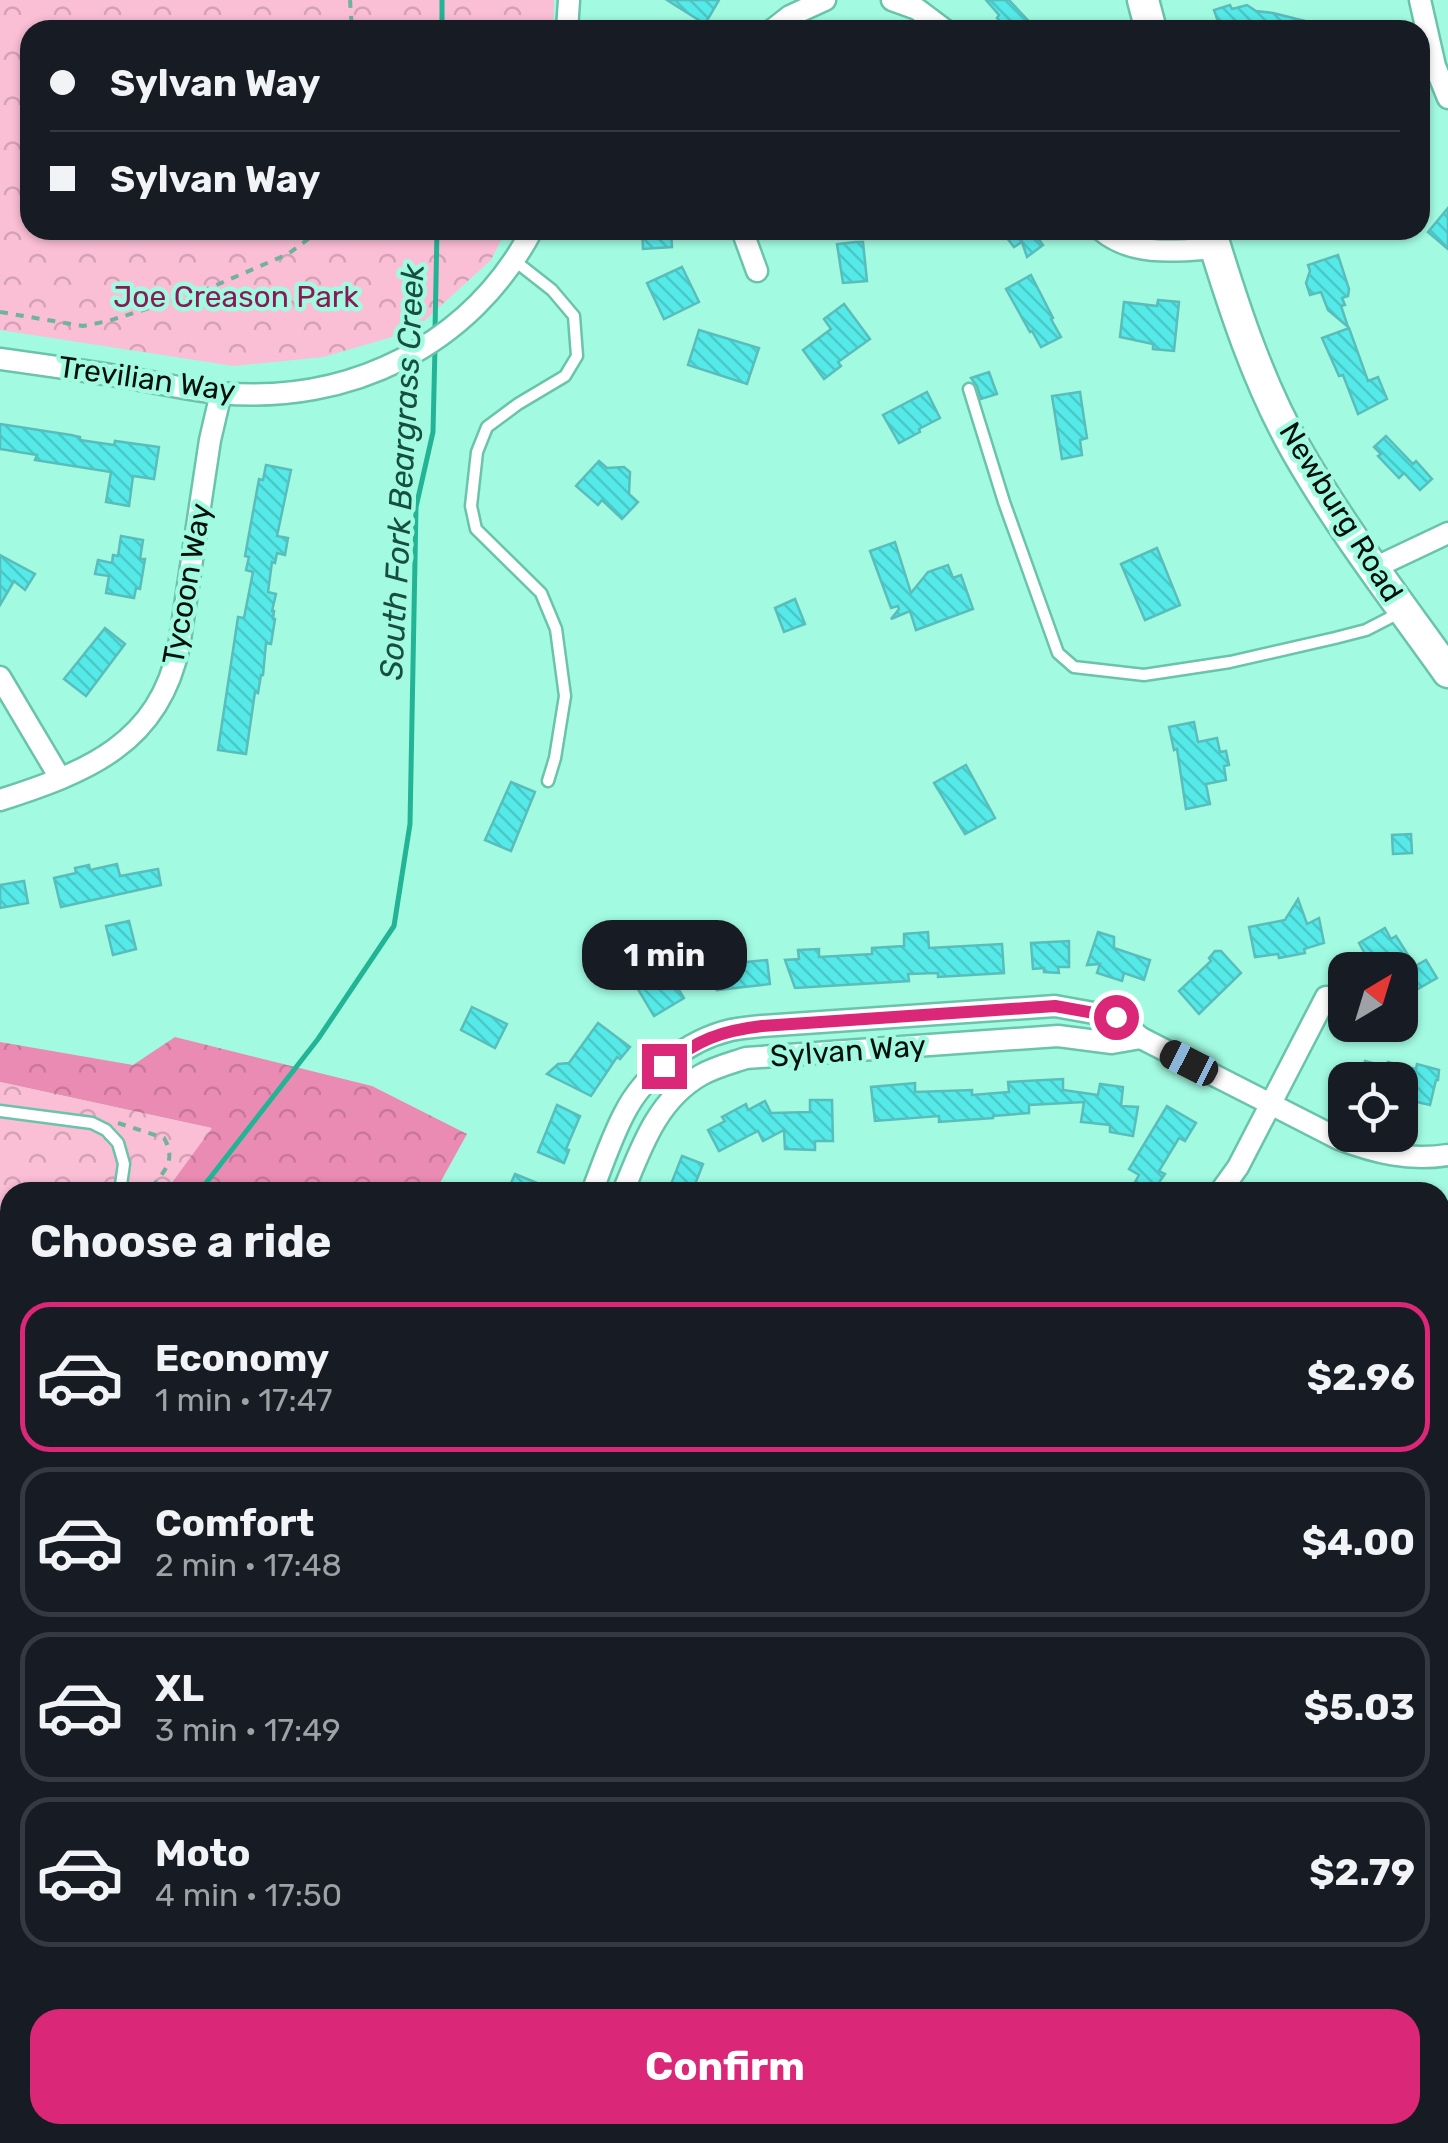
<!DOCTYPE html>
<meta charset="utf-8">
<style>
body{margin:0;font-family:Rubik,sans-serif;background:#20242c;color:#f1f3f6;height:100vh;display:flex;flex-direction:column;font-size:38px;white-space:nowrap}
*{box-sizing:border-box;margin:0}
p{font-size:32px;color:#9ea1a6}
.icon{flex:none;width:55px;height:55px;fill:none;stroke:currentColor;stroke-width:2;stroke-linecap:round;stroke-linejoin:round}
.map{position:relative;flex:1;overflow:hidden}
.sheet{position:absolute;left:0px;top:1182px;width:1450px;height:962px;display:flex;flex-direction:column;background:#171b24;border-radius:30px 30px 0 0;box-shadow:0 2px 8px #0004}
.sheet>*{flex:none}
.top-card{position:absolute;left:20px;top:20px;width:1410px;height:220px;border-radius:30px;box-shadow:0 2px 8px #0004;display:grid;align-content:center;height:220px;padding:0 30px;background:#171b24}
.needle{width:65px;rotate:38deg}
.tools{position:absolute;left:1328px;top:952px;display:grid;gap:20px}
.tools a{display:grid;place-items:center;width:90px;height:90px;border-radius:20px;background:#171b24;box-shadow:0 2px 8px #0004;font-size:50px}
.end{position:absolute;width:45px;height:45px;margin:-22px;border:12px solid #db2777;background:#fff;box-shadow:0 0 0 5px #fff}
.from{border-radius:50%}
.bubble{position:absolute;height:70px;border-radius:30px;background:#171b24;box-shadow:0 2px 8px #0004;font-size:32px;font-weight:700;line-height:70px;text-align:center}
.car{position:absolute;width:30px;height:60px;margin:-30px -15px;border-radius:12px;box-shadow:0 0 8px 2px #0007;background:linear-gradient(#222 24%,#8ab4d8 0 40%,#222 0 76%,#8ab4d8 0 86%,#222 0)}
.top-card b{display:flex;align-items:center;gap:35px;height:95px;font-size:38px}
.top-card b+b{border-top:2px solid #363941}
.top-card i{width:25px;height:25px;background:#f1f3f6}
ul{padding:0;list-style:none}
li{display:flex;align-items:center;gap:30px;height:150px;margin:0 20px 15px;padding:0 10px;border:5px solid #363941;border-radius:30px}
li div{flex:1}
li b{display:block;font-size:38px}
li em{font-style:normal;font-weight:700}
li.on{border-color:#db2777}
li>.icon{width:90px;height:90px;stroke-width:1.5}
h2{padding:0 30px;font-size:45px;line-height:120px}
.action{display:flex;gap:20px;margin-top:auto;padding:20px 30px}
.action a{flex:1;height:115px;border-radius:30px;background:#db2777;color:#fff;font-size:40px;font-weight:700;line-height:115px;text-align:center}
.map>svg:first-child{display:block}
.grass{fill:#fabed5}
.forest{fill:url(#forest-crowns)}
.park{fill:url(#park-crowns)}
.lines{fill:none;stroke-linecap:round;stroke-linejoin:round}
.stream{stroke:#22b495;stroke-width:5}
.building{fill:url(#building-back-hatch);stroke:#59bdbb;stroke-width:2.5}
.service-casing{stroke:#6ac3aa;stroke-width:15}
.minor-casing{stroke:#6ac3aa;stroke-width:25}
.secondary-casing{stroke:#6ac3aa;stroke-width:35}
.path{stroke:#70b29e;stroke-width:4;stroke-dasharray:8 8;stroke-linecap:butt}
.service{stroke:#fff;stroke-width:10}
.minor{stroke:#fff;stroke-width:20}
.secondary{stroke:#fff;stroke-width:30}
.route{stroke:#db2777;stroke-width:12}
.labels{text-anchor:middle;stroke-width:9;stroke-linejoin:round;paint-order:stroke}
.park-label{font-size:30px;fill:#891a55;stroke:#a2fbe1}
.street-label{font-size:30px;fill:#00110b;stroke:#a2fbe1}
.water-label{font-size:32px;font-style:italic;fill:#164e40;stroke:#a2fbe1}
</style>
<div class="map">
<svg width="1448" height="2143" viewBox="0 0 1448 2143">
<defs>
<pattern id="forest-crowns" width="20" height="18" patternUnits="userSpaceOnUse" patternTransform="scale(2.5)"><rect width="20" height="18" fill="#ea8bb3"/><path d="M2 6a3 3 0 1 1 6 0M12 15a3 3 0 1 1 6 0" fill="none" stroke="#c77799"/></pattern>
<pattern id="park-crowns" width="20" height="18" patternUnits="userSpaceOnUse" patternTransform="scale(2.5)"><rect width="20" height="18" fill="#fabed5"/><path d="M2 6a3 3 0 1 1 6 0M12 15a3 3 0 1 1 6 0" fill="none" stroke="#d4a2b6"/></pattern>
<pattern id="building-back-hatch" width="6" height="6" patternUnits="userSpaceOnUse" patternTransform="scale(2.5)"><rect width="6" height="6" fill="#55eae8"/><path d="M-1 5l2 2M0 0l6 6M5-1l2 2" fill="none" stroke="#48c8c6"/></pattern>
</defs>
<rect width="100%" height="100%" fill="#a2fbe1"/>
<!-- grass -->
<g class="grass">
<polygon points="0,1534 10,1535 10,1857 0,1867"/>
<polygon points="306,2135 536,2135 539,2143 303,2143"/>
</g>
<!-- forest -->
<g class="forest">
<polygon points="175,1037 372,1086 467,1134 435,1192 165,1192 211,1128 0,1082 0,1042 133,1065"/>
<polygon points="10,1404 10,1535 0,1534 0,1418"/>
<polygon points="10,1857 10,2004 3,1996 0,1985 0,1867"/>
<polygon points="58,2135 306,2135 303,2143 61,2143"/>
</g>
<!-- park -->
<g class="park">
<polygon points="0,0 554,0 553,30 30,30 30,230 506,230 491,260 413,331 323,357 234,366 0,330"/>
<polygon points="0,1082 212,1128 165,1192 10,1192 10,1404 0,1418"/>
</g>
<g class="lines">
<!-- stream -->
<g class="stream">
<polyline points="442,30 442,0"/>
<polyline points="435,331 437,230"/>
<polyline points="199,1192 318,1039 394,926 410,824 416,507 433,432 435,347"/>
<polyline points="0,1467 10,1454"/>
<polyline points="0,2079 10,2112"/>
<polyline points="17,2135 20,2143"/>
</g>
</g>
<!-- building -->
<g class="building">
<polygon points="667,0 719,0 705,24"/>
<polygon points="986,0 1009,0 1037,30 1008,30 997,18 999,15"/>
<polygon points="1230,5 1232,9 1247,5 1256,11 1273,13 1321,25 1320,30 1221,30 1214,10"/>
<polygon points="1448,208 1448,249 1428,232"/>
<polygon points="642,230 671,230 672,247 643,249"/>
<polygon points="1001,230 1038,230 1034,233 1043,245 1027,257 1022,242 1014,247"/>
<polygon points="856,242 863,242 867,281 843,283 837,244"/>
<polygon points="1338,255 1349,289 1348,296 1342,298 1345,305 1341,306 1348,327 1328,310 1321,292 1310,295 1306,283 1310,271 1308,265"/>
<polygon points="682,267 699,302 664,319 647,283"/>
<polygon points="1031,275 1053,318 1051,319 1061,337 1041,347 1032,331 1030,332 1006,289"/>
<polygon points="1158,300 1179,302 1174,351 1153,349 1153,344 1120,337 1124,302 1157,306"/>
<polygon points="844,304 870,339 838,362 841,366 824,379 803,350 831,329 824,319"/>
<polygon points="1349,328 1368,381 1378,377 1387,399 1358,414 1343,375 1339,376 1322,338"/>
<polygon points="699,330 759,348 747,384 688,365"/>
<polygon points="989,372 997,394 981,399 977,386 971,378"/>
<polygon points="927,392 940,418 919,429 920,432 899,443 883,415"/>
<polygon points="1080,392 1087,438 1080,440 1082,455 1062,459 1052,396"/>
<polygon points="0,424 71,435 80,437 80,440 114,445 115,441 159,447 154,479 133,476 129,506 106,502 111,472 35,460 37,455 0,449"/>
<polygon points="1386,436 1413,464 1416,461 1432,479 1420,490 1404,473 1399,478 1378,456 1381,454 1374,447"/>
<polygon points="599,461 607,468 624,467 630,472 629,494 638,502 622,519 602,500 598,505 576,486"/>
<polygon points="266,465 291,470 277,536 288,538 285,555 277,553 275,563 272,562 268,592 276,594 272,611 274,611 273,619 275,619 271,644 266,643 263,675 261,675 258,693 255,692 246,754 218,750 238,617 244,618 253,572 246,570 249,557 245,556 259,479 263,480"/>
<polygon points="121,536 143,540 140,559 145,559 140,589 136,588 134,598 106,593 109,576 95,574 98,560 112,563 113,555 118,556"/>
<polygon points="895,542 911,593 928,572 948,565 953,578 961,575 973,609 916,630 910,611 891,619 899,609 898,606 891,608 870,551"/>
<polygon points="1157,548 1180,605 1145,620 1121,564"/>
<polygon points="0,555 35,574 25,590 14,581 0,605"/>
<polygon points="795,599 805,624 784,632 775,608"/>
<polygon points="105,628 125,644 86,696 64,679"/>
<polygon points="1194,722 1198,742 1217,738 1220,752 1226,751 1229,765 1224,766 1226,780 1206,784 1210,804 1186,809 1177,749 1174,750 1169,727"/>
<polygon points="966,765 995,818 965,834 934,783"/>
<polygon points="511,782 535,792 511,851 485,840"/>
<polygon points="1411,834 1412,853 1393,854 1392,835"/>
<polygon points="117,864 120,876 158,869 161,885 61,907 54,878 76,873 75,868 89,865 90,870"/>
<polygon points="24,881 28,903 0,908 0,885"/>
<polygon points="1298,899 1307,924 1319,918 1324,943 1304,949 1305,953 1279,958 1278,954 1255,957 1249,927 1285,920"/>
<polygon points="129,921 136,949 113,955 106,926"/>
<polygon points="1385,928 1391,939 1396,936 1415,966 1426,960 1437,978 1400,999 1400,970 1362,970 1356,960 1365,954 1359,943"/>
<polygon points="928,932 929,948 1002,944 1004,973 938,977 938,973 908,974 909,981 795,988 785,960 799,959 798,950 819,949 819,957 872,954 872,948 904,946 904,934"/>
<polygon points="1098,932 1114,937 1114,948 1150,960 1144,980 1124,973 1122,981 1097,973 1100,964 1087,965"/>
<polygon points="1069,941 1069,967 1058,967 1059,973 1044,972 1044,968 1033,969 1031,943"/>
<polygon points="1215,951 1221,951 1241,973 1199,1014 1179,991 1211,961 1209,958"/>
<polygon points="767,960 770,984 717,990 715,965"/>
<polygon points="646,974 652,984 669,974 684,998 654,1016 633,981"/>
<polygon points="472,1007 507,1024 495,1048 461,1030"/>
<polygon points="598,1023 630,1047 620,1059 617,1057 591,1096 547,1074 558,1064 569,1063"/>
<polygon points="1365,1061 1387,1067 1388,1062 1416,1069 1417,1064 1439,1070 1438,1080 1436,1080 1430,1105 1400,1098 1400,1080 1361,1080"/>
<polygon points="1063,1079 1063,1090 1098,1095 1100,1084 1123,1087 1121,1106 1138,1107 1133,1136 1110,1132 1110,1125 1081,1122 1084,1102 1029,1105 1029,1113 993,1116 993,1118 939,1122 939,1116 875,1121 871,1087 915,1083 915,1092 972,1090 972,1095 1009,1092 1008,1082"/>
<polygon points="810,1100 832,1100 833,1141 815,1141 815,1150 785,1149 784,1130 763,1141 758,1131 719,1151 708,1130 725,1121 722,1117 746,1104 748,1110 765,1101 771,1113 810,1112"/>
<polygon points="557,1105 580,1116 566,1149 569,1150 564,1163 538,1152"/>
<polygon points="1167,1106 1196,1123 1185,1141 1179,1138 1159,1171 1165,1174 1152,1192 1135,1182 1139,1175 1129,1169"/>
<polygon points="682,1156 703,1164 692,1192 668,1192"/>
<polygon points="515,1174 559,1192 507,1192"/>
</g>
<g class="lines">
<defs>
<g id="service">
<polyline points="515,261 552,290 574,316 577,356 565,376 518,404 487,427 477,452 471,506 476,529 541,593 556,629 565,696 555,758 548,781"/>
<polyline points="969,389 1004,502 1058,653 1074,667 1144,675 1230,662 1335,638 1366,630 1399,613"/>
<polyline points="0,1111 92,1123 106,1130 118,1143 124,1164 120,1192"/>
<polyline points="0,1338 10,1331"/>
</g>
<g id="minor">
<polyline points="892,0 917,9 945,30"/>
<polyline points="1420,0 1435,66 1448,98"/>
<polyline points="567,30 569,0"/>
<polyline points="772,30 790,16 825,0"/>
<polyline points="742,230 757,271"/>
<path d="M1101,230C1133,257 1177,251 1216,248"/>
<path d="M0,359C43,365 86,371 129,378C159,383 189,390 219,393C349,405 471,346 532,230"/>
<polyline points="1374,568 1448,533"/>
<polyline points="0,677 60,778"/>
<path d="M0,800C87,772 159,744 179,646L210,440L221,393"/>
<path d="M592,1192C602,1166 611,1139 624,1114C644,1074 688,1040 731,1030C741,1028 752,1027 762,1026L1055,1006L1116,1017L1141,1038L1339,1139C1376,1153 1408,1161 1448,1155"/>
<path d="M623,1192C641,1148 657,1100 701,1075C715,1067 731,1063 746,1058L1058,1036L1112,1043L1141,1038"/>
<polyline points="1220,1192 1238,1167 1326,997"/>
<polyline points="1440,2038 1448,2041"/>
<polyline points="732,2143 732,2135"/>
<polyline points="1177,2143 1190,2135"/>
</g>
<g id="secondary">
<polyline points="1143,0 1151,30"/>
<path d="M1210,230C1233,305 1258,383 1297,451C1341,528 1396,599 1448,672"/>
</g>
</defs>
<!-- service casing -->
<use href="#service" class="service-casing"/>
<!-- minor casing -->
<use href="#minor" class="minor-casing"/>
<!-- secondary casing -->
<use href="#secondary" class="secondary-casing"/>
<!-- path -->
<g class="path">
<polyline points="350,0 352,30"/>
<polyline points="0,312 83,326 108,321 198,293 288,254 307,240 314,230"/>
<path d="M118,1123L164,1138C178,1162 162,1173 148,1192"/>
<polyline points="0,1405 10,1389"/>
</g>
<!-- service -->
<use href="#service" class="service"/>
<!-- minor -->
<use href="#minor" class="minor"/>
<!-- secondary -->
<use href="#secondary" class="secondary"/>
</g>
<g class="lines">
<!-- route -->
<path class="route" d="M664,1066C698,1040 720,1031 762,1026L1055,1006L1116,1017"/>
</g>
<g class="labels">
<!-- park labels -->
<g class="park-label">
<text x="236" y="307">Joe Creason Park</text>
</g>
<!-- street labels -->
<g class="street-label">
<text transform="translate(147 379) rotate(8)" y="10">Trevilian Way</text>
<text transform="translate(1341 512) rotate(58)" y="10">Newburg Road</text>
<text transform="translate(187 584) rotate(-80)" y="10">Tycoon Way</text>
<text transform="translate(848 1051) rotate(-4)" y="10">Sylvan Way</text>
</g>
<!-- water labels -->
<g class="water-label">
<text transform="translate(402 472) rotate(-87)" y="11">South Fork Beargrass Creek</text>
</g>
</g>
</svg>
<div class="tools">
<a><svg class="needle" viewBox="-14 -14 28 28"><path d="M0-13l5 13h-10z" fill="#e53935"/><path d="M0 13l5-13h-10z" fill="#9ea1a6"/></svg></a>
<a><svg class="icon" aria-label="locate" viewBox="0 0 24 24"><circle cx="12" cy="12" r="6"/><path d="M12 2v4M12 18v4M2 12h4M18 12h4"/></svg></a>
</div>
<i class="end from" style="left:1116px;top:1017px"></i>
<i class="end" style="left:664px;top:1066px"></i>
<div class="bubble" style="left:582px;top:920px;width:165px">1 min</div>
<i class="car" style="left:1189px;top:1063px;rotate:297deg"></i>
<div class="top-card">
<b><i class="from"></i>Sylvan Way</b>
<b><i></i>Sylvan Way</b>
</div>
<section class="sheet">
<h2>Choose a ride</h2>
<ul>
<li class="on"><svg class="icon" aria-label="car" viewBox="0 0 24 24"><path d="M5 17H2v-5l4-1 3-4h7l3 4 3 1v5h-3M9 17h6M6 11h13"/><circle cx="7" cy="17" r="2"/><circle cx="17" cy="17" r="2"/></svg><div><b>Economy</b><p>1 min · 17:47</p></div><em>$2.96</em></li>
<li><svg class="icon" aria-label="car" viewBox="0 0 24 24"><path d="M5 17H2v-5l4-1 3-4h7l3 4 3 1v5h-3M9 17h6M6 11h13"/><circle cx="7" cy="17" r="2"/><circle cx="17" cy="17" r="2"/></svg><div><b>Comfort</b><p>2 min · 17:48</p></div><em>$4.00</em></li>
<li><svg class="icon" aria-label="car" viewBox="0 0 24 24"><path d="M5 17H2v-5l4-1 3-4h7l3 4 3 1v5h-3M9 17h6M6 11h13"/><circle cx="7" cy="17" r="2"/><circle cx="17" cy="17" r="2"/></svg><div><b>XL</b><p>3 min · 17:49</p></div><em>$5.03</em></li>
<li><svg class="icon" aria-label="car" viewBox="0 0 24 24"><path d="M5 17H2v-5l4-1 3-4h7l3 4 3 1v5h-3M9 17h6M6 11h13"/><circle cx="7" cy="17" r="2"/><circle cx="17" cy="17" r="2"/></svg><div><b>Moto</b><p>4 min · 17:50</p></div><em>$2.79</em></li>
</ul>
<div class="action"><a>Confirm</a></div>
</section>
</div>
